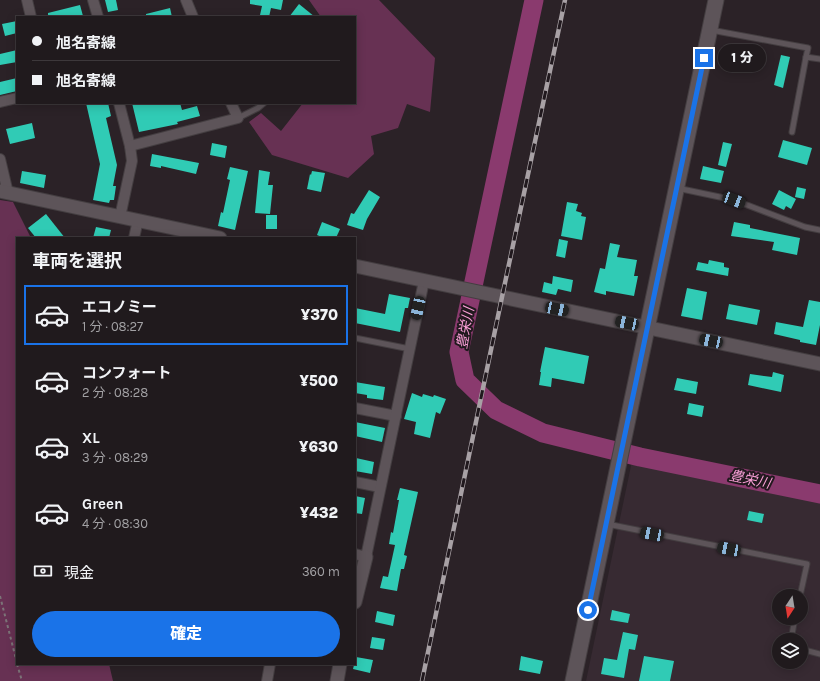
<!DOCTYPE html>
<html lang="ja">
<meta charset="utf-8">
<style>
body{margin:0;font-family:Karla,"Noto Sans JP",sans-serif;background:#2d272a;color:#f1f3f6;height:100vh;display:flex;flex-direction:column;font-size:15px;white-space:nowrap}
*{box-sizing:border-box;margin:0}
p{font-size:13px;color:#a2a1a4}
.icon{flex:none;width:22px;height:22px;fill:none;stroke:currentColor;stroke-width:2;stroke-linecap:round;stroke-linejoin:round}
.map{position:relative;flex:1;overflow:hidden}
.side{position:absolute;left:16px;top:237px;width:340px;height:428px;display:flex;flex-direction:column;background:#201a1d;border-radius:0px;box-shadow:0 2px 10px #0003,0 0 0 1px #3d383b}
.side>*{flex:none}
.top-card{position:absolute;left:16px;top:16px;width:340px;height:88px;border-radius:0px;box-shadow:0 2px 10px #0003,0 0 0 1px #3d383b;display:grid;align-content:center;height:88px;padding:0 16px;background:#201a1d}
.needle{width:26px;rotate:192deg}
.buttons{position:absolute;left:772px;top:589px;display:grid;gap:8px}
.buttons a{display:grid;place-items:center;width:36px;height:36px;border-radius:50%;background:#201a1d;box-shadow:0 2px 10px #0003,0 0 0 1px #3d383b;font-size:20px}
.end{position:absolute;width:18px;height:18px;margin:-9px;border:5px solid #1a73e8;background:#fff;box-shadow:0 0 0 2px #fff}
.from{border-radius:50%}
.bubble{position:absolute;height:28px;border-radius:14px;background:#201a1d;box-shadow:0 2px 10px #0003,0 0 0 1px #3d383b;font-size:13px;font-weight:800;line-height:28px;text-align:center}
.car{position:absolute;width:12px;height:24px;margin:-12px -6px;border-radius:5px;box-shadow:0 0 3px 1px #0007;background:linear-gradient(#222 24%,#8ab4d8 0 40%,#222 0 76%,#8ab4d8 0 86%,#222 0)}
.top-card b{display:flex;align-items:center;gap:14px;height:38px;font-size:15px}
.top-card b+b{border-top:1px solid #3d383b}
.top-card i{width:10px;height:10px;background:#f1f3f6}
ul{padding:0;list-style:none}
li{display:flex;align-items:center;gap:12px;height:60px;margin:0 8px 6px;padding:0 8px;border:2px solid transparent;border-radius:0px}
li div{flex:1}
li b{display:block;font-size:15px}
li em{font-style:normal;font-weight:800}
li.current{border-color:#1a73e8}
li>.icon{width:36px;height:36px;stroke-width:1.5}
h2{padding:0 16px;font-size:18px;line-height:48px}
.pay{display:flex;align-items:center;gap:10px;height:44px;padding:0 16px;font-size:15px}
.pay p{margin-inline-start:auto}
.primary-button{display:flex;gap:8px;margin-top:auto;padding:8px 16px}
.primary-button a{flex:1;height:46px;border-radius:24px;background:#1a73e8;color:#fff;font-size:16px;font-weight:800;line-height:46px;text-align:center}
.map>svg:first-child{display:block}
.built{fill:#372a32;fill-rule:evenodd}
.green{fill:#673153}
.lines{fill:none;stroke-linecap:round;stroke-linejoin:round}
.river{stroke:#8a3a6e;stroke-width:19}
.building{fill:#30cbb5}
.service-casing{stroke:#443e41;stroke-width:7}
.minor-casing{stroke:#443e41;stroke-width:12}
.tertiary-casing{stroke:#443e41;stroke-width:15}
.secondary-casing{stroke:#443e41;stroke-width:17}
.path{stroke:#7c7478;stroke-width:2;stroke-dasharray:3 3;stroke-linecap:butt}
.service{stroke:#5d5459;stroke-width:5}
.minor{stroke:#5d5459;stroke-width:10}
.tertiary{stroke:#5d5459;stroke-width:13}
.secondary{stroke:#5d5459;stroke-width:15}
.rail-casing{stroke:#a8a1a5;stroke-width:4.5}
.rail{stroke:#21191e;stroke-width:3;stroke-dasharray:9;stroke-linecap:butt}
.route{stroke:#1a73e8;stroke-width:5}
.labels{text-anchor:middle;stroke-width:4;stroke-linejoin:round;paint-order:stroke}
.water-label{font-size:14px;font-style:italic;fill:#f99fd6;stroke:#21191e}
</style>
<div class="map">
<svg width="820" height="681" viewBox="0 0 820 681">
<rect width="100%" height="100%" fill="#2b2227"/>
<!-- built -->
<path class="built" d="M632,461L820,500V681H586ZM779,596H801V618H779ZM779,640H801V662H779Z"/>
<!-- green -->
<g class="green">
<polygon points="309,0 379,0 435,58 430,112 407,104 398,128 371,136 374,154 348,178 272,155 249,122 261,113 281,131 303,103 355,103 355,17 321,17"/>
<polygon points="0,200 13,202 31,238 17,238 17,664 109,664 113,681 0,681"/>
</g>
<g class="lines">
<!-- river -->
<polyline class="river" points="534,0 459,352 465,380 496,410 543,433 640,457 820,494"/>
</g>
<!-- building -->
<g class="building">
<polygon points="105,0 116,0 118,10 108,12"/>
<polygon points="250,0 283,0 281,10 271,8 269,17 260,15 262,6 250,4"/>
<polygon points="299,4 315,17 289,17"/>
<polygon points="80,5 83,16 48,17 48,13"/>
<polygon points="170,8 172,17 146,17 146,14"/>
<polygon points="17,21 17,33 5,36 2,24"/>
<polygon points="17,50 17,62 0,65 0,54"/>
<polygon points="781,55 790,57 783,88 774,85"/>
<polygon points="17,78 17,91 0,95 0,82"/>
<polygon points="86,103 108,103 111,116 106,118 117,165 113,186 116,186 114,200 110,200 109,203 93,200 100,164"/>
<polygon points="132,103 180,103 182,110 197,106 200,116 177,122 178,124 139,132"/>
<polygon points="32,123 35,138 10,144 6,129"/>
<polygon points="783,140 812,148 807,165 778,157"/>
<polygon points="723,142 732,144 726,167 718,165"/>
<polygon points="212,143 227,146 225,158 210,155"/>
<polygon points="152,154 199,163 196,174 161,166 161,168 150,166"/>
<polygon points="703,166 724,171 721,183 700,179"/>
<polygon points="230,167 248,171 235,230 218,226 221,212 223,213 230,180 227,179"/>
<polygon points="259,170 270,172 268,185 273,185 270,214 255,213"/>
<polygon points="22,171 46,175 44,188 20,183"/>
<polygon points="312,171 325,173 321,192 307,189 310,174 311,175"/>
<polygon points="797,187 806,189 804,199 795,197"/>
<polygon points="369,190 380,197 367,219 363,230 347,225 351,213 354,214"/>
<polygon points="779,190 796,199 791,209 786,206 784,210 772,204"/>
<polygon points="567,202 578,204 576,211 582,213 581,216 586,217 582,240 561,236"/>
<polygon points="46,214 65,238 36,238 28,228"/>
<rect x="266" y="215" width="11" height="14"/>
<polygon points="322,222 340,229 336,238 324,238 317,235"/>
<polygon points="734,222 750,225 750,228 800,238 797,255 772,250 774,242 731,236"/>
<polygon points="96,227 111,230 109,238 93,238"/>
<polygon points="559,239 568,241 565,258 556,256"/>
<polygon points="610,243 620,245 617,257 637,260 634,276 638,276 634,296 606,291 606,295 594,292 600,268 605,269"/>
<polygon points="709,260 724,263 724,267 729,268 728,276 696,270 698,262 708,264"/>
<polygon points="553,276 573,280 571,292 558,289 556,295 542,292 544,282 552,284"/>
<polygon points="687,288 707,292 702,320 681,316"/>
<polygon points="389,294 410,298 408,308 405,308 400,332 355,323 355,308 385,314"/>
<polygon points="809,300 820,302 820,325 816,345 800,342 800,340 774,334 776,322 803,327"/>
<polygon points="729,304 760,310 757,325 726,319"/>
<polygon points="545,347 589,356 584,384 552,378 551,387 539,385 541,372 540,372"/>
<polygon points="773,372 784,375 781,392 748,385 750,374 772,377"/>
<polygon points="677,378 698,382 696,394 674,390"/>
<polygon points="355,382 385,387 383,400 367,398 367,395 355,393"/>
<polygon points="412,393 422,397 423,394 433,397 434,395 446,399 440,414 436,412 430,438 414,434 416,422 404,419"/>
<polygon points="689,403 704,406 702,417 687,414"/>
<polygon points="355,422 385,428 382,442 355,436"/>
<polygon points="356,458 374,462 372,474 355,471"/>
<polygon points="400,488 418,492 404,555 407,556 404,569 401,569 397,591 380,588 383,576 388,577 395,545 389,544 391,532 393,533 399,500 397,500"/>
<polygon points="355,496 365,498 362,514 355,513"/>
<polygon points="749,511 764,514 762,523 747,520"/>
<polygon points="612,610 630,614 628,623 610,620"/>
<polygon points="377,611 395,615 393,626 375,622"/>
<polygon points="623,632 638,635 635,650 629,649 624,678 601,674 604,658 617,660"/>
<polygon points="372,637 385,639 383,650 370,648"/>
<polygon points="521,656 543,661 540,674 519,670"/>
<polygon points="644,656 674,661 670,681 639,681"/>
<polygon points="356,657 373,660 370,673 353,669"/>
</g>
<g class="lines">
<defs>
<g id="service">
<polyline points="711,30 808,48 806,57"/>
<polyline points="238,118 258,108 264,103"/>
<polyline points="792,132 806,57 820,59"/>
<polyline points="677,188 734,200 805,227 820,230"/>
<polyline points="355,338 410,349"/>
<polyline points="607,524 807,564 800,596"/>
<polyline points="791,640 795,618"/>
<polyline points="801,649 820,654"/>
</g>
<g id="minor">
<polyline points="27,0 31,17"/>
<polyline points="93,0 98,17"/>
<polyline points="186,0 193,17"/>
<polyline points="0,102 17,98"/>
<polyline points="119,103 130,146 132,161 120,217"/>
<polyline points="130,146 238,118 231,103"/>
<polyline points="0,159 8,193"/>
<polyline points="134,238 138,220"/>
<polyline points="355,408 396,416"/>
<polyline points="355,482 380,487"/>
<polyline points="355,554 366,557 424,281"/>
<polyline points="267,681 270,664"/>
</g>
<g id="tertiary">
<polyline points="0,191 220,238"/>
<polyline points="355,266 820,364"/>
<polyline points="355,602 366,557"/>
<polyline points="337,681 340,664"/>
</g>
<polyline id="secondary" points="573,681 716,0"/>
</defs>
<!-- service casing -->
<use href="#service" class="service-casing"/>
<!-- minor casing -->
<use href="#minor" class="minor-casing"/>
<!-- tertiary casing -->
<use href="#tertiary" class="tertiary-casing"/>
<!-- secondary casing -->
<use href="#secondary" class="secondary-casing"/>
<!-- path -->
<g class="path">
<polyline points="0,596 17,663"/>
<polyline points="17,664 22,681"/>
</g>
<!-- service -->
<use href="#service" class="service"/>
<!-- minor -->
<use href="#minor" class="minor"/>
<!-- tertiary -->
<use href="#tertiary" class="tertiary"/>
<!-- secondary -->
<use href="#secondary" class="secondary"/>
<defs>
<polyline id="rail" points="422,681 502,297 565,0"/>
</defs>
<!-- rail casing -->
<use href="#rail" class="rail-casing"/>
<!-- rail -->
<use href="#rail" class="rail"/>
</g>
<g class="lines">
<!-- route -->
<polyline class="route" points="588,610 704,58"/>
</g>
<g class="labels">
<!-- water labels -->
<g class="water-label">
<text transform="translate(465 328) rotate(-80)" y="5">豊栄川</text>
<text transform="translate(750 479) rotate(12)" y="5">豊栄川</text>
</g>
</g>
</svg>
<div class="buttons">
<a><svg class="needle" viewBox="-14 -14 28 28"><path d="M0-13l5 13h-10z" fill="#e53935"/><path d="M0 13l5-13h-10z" fill="#a2a1a4"/></svg></a>
<a><svg class="icon" aria-label="layers" viewBox="0 0 24 24"><path d="M12 4l9 5-9 5-9-5zM3 14l9 5 9-5"/></svg></a>
</div>
<i class="end from" style="left:588px;top:610px"></i>
<i class="end" style="left:704px;top:58px"></i>
<div class="bubble" style="left:718px;top:44px;width:48px">1 分</div>
<i class="car" style="left:734px;top:200px;rotate:111deg"></i>
<i class="car" style="left:418px;top:308px;rotate:192deg"></i>
<i class="car" style="left:557px;top:309px;rotate:102deg"></i>
<i class="car" style="left:627px;top:323px;rotate:282deg"></i>
<i class="car" style="left:711px;top:341px;rotate:282deg"></i>
<i class="car" style="left:652px;top:534px;rotate:281deg"></i>
<i class="car" style="left:729px;top:549px;rotate:281deg"></i>
<div class="top-card">
<b><i class="from"></i>旭名寄線</b>
<b><i></i>旭名寄線</b>
</div>
<section class="side">
<h2>車両を選択</h2>
<ul>
<li class="current"><svg class="icon" aria-label="car" viewBox="0 0 24 24"><path d="M5 17H2v-5l4-1 3-4h7l3 4 3 1v5h-3M9 17h6M6 11h13"/><circle cx="7" cy="17" r="2"/><circle cx="17" cy="17" r="2"/></svg><div><b>エコノミー</b><p>1 分 · 08:27</p></div><em>¥370</em></li>
<li><svg class="icon" aria-label="car" viewBox="0 0 24 24"><path d="M5 17H2v-5l4-1 3-4h7l3 4 3 1v5h-3M9 17h6M6 11h13"/><circle cx="7" cy="17" r="2"/><circle cx="17" cy="17" r="2"/></svg><div><b>コンフォート</b><p>2 分 · 08:28</p></div><em>¥500</em></li>
<li><svg class="icon" aria-label="car" viewBox="0 0 24 24"><path d="M5 17H2v-5l4-1 3-4h7l3 4 3 1v5h-3M9 17h6M6 11h13"/><circle cx="7" cy="17" r="2"/><circle cx="17" cy="17" r="2"/></svg><div><b>XL</b><p>3 分 · 08:29</p></div><em>¥630</em></li>
<li><svg class="icon" aria-label="car" viewBox="0 0 24 24"><path d="M5 17H2v-5l4-1 3-4h7l3 4 3 1v5h-3M9 17h6M6 11h13"/><circle cx="7" cy="17" r="2"/><circle cx="17" cy="17" r="2"/></svg><div><b>Green</b><p>4 分 · 08:30</p></div><em>¥432</em></li>
</ul>
<div class="pay"><svg class="icon" aria-label="cash" viewBox="0 0 24 24"><path d="M3 7h18v10H3z"/><circle cx="12" cy="12" r="2"/></svg>現金<p>360 m</p></div>
<div class="primary-button"><a>確定</a></div>
</section>
</div>
